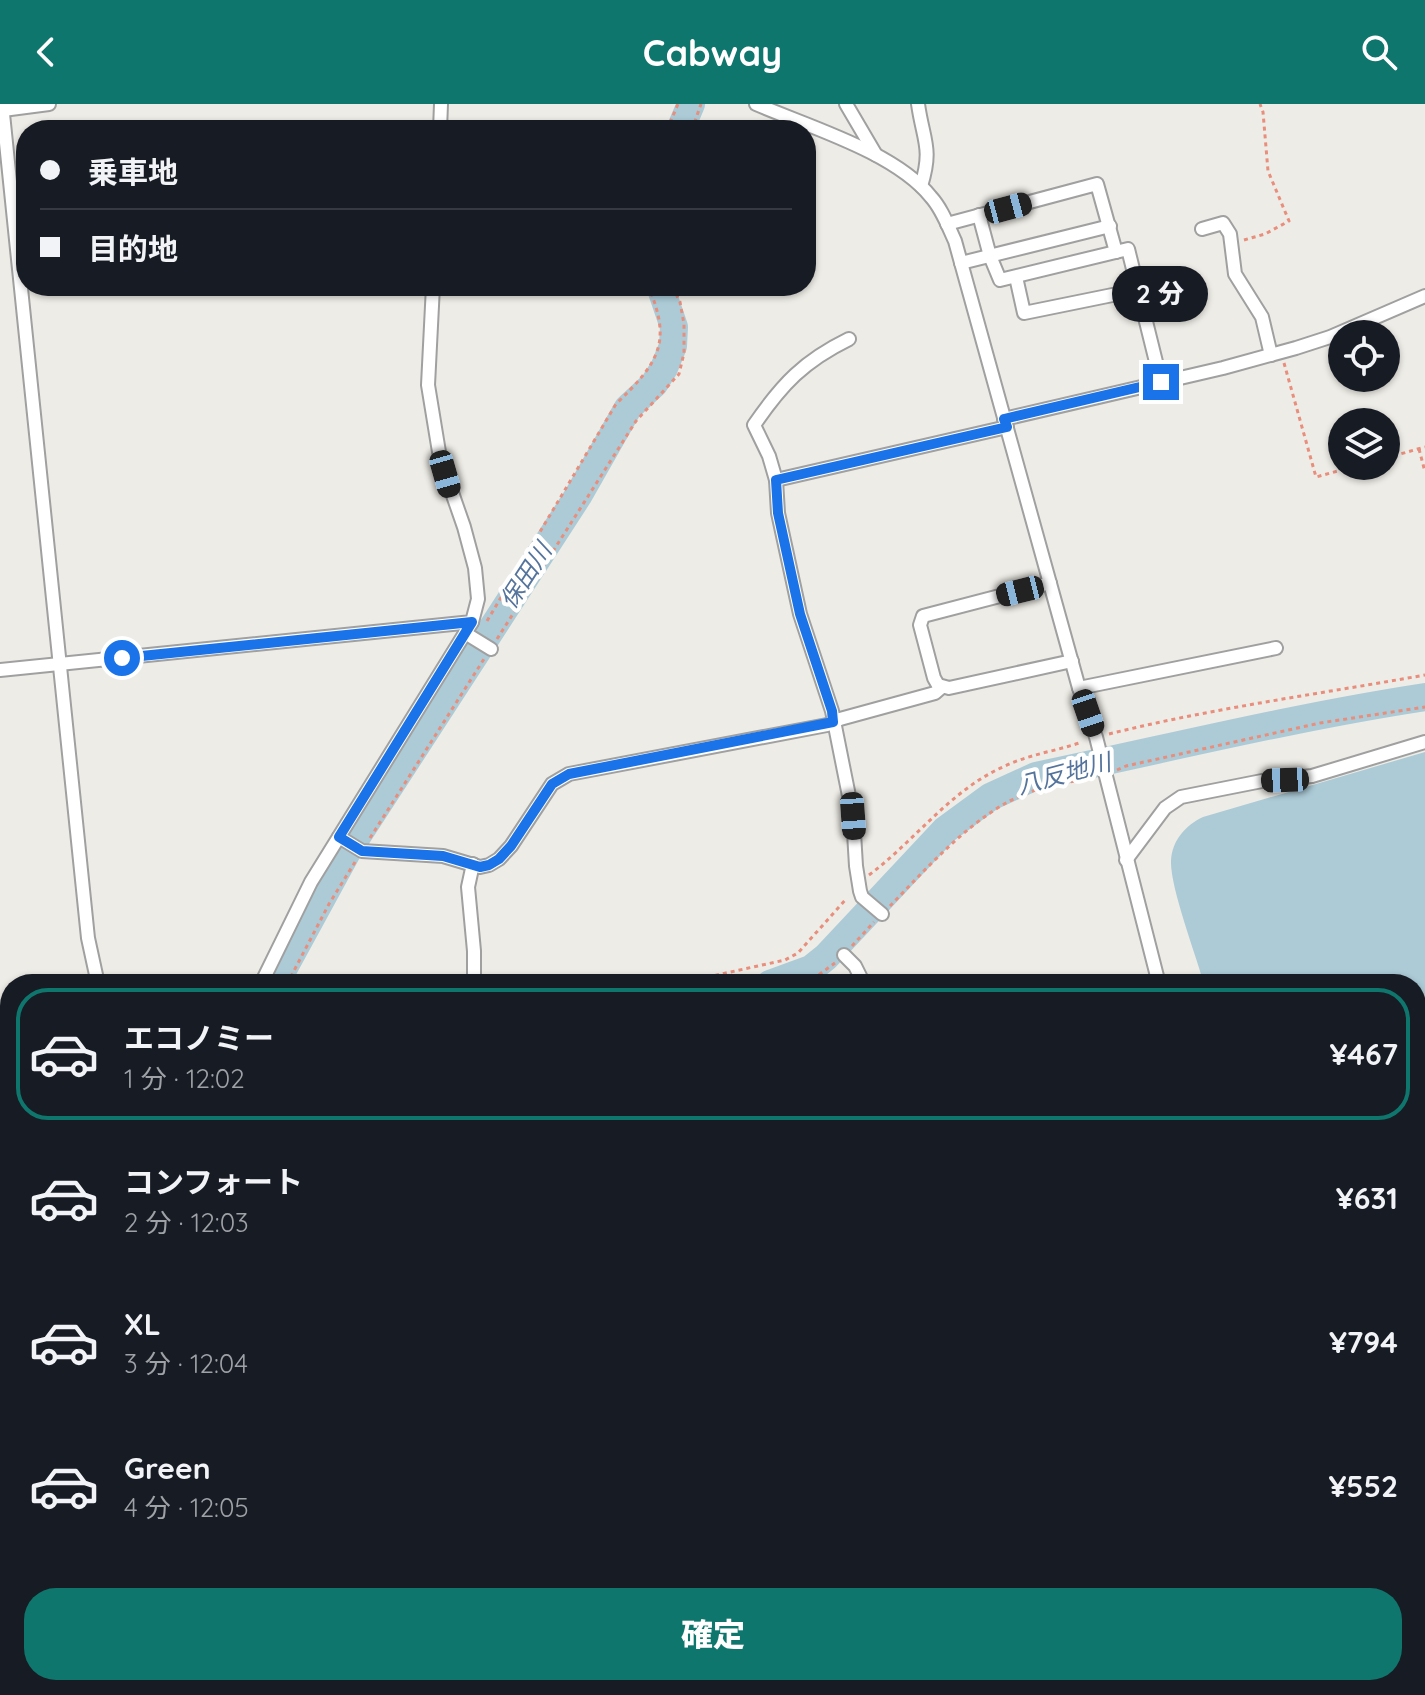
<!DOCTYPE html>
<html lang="ja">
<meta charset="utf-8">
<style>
body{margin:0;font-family:Quicksand,"Noto Sans JP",sans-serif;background:#242831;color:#f1f3f6;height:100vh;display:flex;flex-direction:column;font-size:30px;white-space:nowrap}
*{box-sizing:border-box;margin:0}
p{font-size:26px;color:#9ea1a6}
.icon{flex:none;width:44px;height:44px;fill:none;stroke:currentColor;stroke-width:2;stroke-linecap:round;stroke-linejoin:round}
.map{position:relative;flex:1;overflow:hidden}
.details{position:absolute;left:0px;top:870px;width:1426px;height:722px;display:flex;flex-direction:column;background:#171b24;border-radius:32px 32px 0 0;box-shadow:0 2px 6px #0004}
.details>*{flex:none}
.hud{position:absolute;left:16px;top:16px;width:800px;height:176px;border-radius:32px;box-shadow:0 2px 6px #0004;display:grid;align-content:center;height:176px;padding:0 24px;background:#171b24}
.controls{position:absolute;left:1328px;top:216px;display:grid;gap:16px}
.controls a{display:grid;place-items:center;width:72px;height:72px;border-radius:50%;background:#171b24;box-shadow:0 2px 6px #0004;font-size:40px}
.end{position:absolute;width:36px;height:36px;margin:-18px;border:10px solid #1a73e8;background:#fff;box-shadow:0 0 0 4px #fff}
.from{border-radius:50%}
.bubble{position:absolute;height:56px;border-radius:28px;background:#171b24;box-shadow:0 2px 6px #0004;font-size:26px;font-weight:800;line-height:56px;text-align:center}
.car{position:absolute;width:24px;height:48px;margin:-24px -12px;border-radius:10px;box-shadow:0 0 6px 2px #0007;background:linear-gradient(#222 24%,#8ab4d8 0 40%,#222 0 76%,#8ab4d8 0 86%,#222 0)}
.hud b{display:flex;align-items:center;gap:28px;height:76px;font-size:30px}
.hud b+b{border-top:2px solid #363941}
.hud i{width:20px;height:20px;background:#f1f3f6}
ul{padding:14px 0 0;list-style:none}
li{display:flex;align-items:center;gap:24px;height:132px;margin:0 16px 12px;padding:0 8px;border:4px solid transparent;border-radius:32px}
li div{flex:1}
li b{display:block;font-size:30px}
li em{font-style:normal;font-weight:800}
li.current{border-color:#0f766e}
li>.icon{width:72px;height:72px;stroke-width:1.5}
.primary-button{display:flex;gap:16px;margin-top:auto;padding:16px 24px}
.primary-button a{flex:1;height:92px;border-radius:32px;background:#0f766e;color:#fff;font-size:32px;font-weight:800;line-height:92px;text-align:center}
header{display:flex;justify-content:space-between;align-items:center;height:104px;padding:0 24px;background:#0f766e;color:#fff;font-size:36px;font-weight:800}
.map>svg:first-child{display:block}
.water{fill:#accbd7}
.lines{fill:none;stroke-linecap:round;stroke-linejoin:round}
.river{stroke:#accbd7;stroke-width:28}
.street-casing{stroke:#a0a0a0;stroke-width:16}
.secondary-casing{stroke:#5c6913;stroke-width:22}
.path{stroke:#e88e7d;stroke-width:3;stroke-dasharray:4 4;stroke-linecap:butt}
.street{stroke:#fff;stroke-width:12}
.secondary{stroke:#edf2c1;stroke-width:18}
.rail-casing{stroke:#6d6d6d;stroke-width:8}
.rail{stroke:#fff;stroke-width:5;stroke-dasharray:15;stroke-linecap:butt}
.route{stroke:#1a73e8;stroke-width:10}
.labels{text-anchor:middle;stroke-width:8;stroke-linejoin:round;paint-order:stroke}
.water-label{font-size:24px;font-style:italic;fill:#54749c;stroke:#fff}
</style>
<header><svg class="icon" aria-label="back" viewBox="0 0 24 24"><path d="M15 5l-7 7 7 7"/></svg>Cabway<svg class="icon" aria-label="search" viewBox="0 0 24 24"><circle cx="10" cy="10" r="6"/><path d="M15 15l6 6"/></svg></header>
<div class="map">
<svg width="1425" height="1591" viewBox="0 0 1425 1591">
<rect width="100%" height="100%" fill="#eeece6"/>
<!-- water -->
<path class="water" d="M1425,648V1120L1416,1123V880H1204C1196,851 1170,783 1171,757C1172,736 1186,721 1203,713Z"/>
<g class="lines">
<!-- river -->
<g class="river">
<polyline points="680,26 691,0"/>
<polyline points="275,880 347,748 578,392 628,304 654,280 664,264 673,242 674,223 660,182"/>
<path d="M770,880L811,865L826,853L945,726L990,693L1036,672C1166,645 1294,613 1425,593"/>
<polyline points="0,1133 10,1131"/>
</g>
<defs>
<g id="street">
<polyline points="2,0 88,834 98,880"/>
<path d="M756,0C809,23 895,48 931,93C942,105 948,122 955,137L1079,584L1096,633L1159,880"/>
<polyline points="846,0 876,51"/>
<path d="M918,0C923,36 933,44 921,82"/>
<polyline points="3,6 49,0"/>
<polyline points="440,26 441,0"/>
<polyline points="979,111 990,152 1000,176 1128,145 1161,278"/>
<polyline points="947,120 1097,80 1116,148"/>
<polyline points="1202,125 1223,119 1230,130 1235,170 1262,213 1271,251"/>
<polyline points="961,159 1110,122"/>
<polyline points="1016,173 1024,209 1137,186"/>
<path d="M849,235C804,257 782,280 754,321L769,352L776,376L778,409L800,510L832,607L853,712L856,762L860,787L862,793L882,810"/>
<polyline points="1004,315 1223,264 1296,244 1330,233 1425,192"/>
<polyline points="776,376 1007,323"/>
<polyline points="1050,479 923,512 920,521 934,574 938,581 949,584 1072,557"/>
<polyline points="465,529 491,545"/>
<polyline points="0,566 472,518 478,495 475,464 464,423 440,354 428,281 433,182"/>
<polyline points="1079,584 1276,544"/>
<polyline points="339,733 362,747 443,752 480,763 489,761 499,755 511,742 552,680 569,670 827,621 840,615 935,589 942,583"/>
<polyline points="1126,756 1165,704 1181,693 1262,677 1312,672 1425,638"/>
<polyline points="473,760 468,783 474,847 474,880"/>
<polyline points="844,851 855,862 864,880"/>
<polyline points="261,880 311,778 472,518"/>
<polyline points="0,1065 10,1063"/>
<polyline points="0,1156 10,1151"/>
<polyline points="1416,1336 1425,1335"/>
<polyline points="523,1582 524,1591"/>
<polyline points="806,1582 808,1591"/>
<polyline points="1061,1582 1064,1591"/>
<polyline points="1334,1582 1336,1591"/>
<polyline points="1404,1591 1425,1583"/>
</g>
<g id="secondary">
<polyline points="1416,1273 1425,1281"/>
<polyline points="0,1498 10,1542"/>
<polyline points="19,1582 21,1591"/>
</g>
</defs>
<!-- street casing -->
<use href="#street" class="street-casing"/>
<!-- secondary casing -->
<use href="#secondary" class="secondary-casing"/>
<!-- path -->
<g class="path">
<polyline points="667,26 678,0"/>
<polyline points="692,26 701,0"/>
<polyline points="1244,136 1265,130 1289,117 1268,67 1263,8 1260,0"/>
<polyline points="1284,259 1316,373 1356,362"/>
<polyline points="1419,345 1425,368"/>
<polyline points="1386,354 1425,343"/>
<path d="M487,517L616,300C658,259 673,239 648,182"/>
<polyline points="497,535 636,317 679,270 684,249 684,220 680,198 672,182"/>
<path d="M1109,630C1213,604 1319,590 1425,571"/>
<polyline points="1117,666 1126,662 1320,619 1425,603"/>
<polyline points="370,734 484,555"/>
<path d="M869,771C916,736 950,686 1005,662C1030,650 1057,647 1082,638"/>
<path d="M890,802C928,763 978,706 1030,688C1050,681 1071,678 1091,674"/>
<polyline points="852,842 874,818"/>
<polyline points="287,880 329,800 355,758"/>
<polyline points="676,880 785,856 798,849 847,794"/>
<polyline points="806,880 835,859"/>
</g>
<!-- street -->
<use href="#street" class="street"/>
<!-- secondary -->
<use href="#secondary" class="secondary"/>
<defs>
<g id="rail">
<polyline points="0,1244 10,1253"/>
<polyline points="382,1582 392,1591"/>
</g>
</defs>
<!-- rail casing -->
<use href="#rail" class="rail-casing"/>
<!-- rail -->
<use href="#rail" class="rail"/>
</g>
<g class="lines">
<!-- route -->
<polyline class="route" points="122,554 472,518 339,733 362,747 443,752 480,763 489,761 499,755 511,742 552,680 569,670 833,618 832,607 800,510 778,409 776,376 1007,323 1004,315 1161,278"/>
</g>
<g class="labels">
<!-- water labels -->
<g class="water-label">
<text transform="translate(526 472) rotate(-57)" y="8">保田川</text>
<text transform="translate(1064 670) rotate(-15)" y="8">八反地川</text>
</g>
</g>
</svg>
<div class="controls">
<a><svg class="icon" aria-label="locate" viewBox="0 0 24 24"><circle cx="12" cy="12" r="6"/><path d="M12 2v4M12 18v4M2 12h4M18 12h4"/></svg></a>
<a><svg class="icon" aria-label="layers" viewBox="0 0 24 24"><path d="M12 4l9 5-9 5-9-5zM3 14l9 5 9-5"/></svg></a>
</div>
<i class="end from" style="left:122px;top:554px"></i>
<i class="end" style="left:1161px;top:278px"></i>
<div class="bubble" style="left:1112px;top:162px;width:96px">2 分</div>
<i class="car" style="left:1008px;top:104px;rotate:75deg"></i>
<i class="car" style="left:445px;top:370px;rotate:164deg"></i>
<i class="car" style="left:1020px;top:487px;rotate:256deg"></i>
<i class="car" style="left:1088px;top:609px;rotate:161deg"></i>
<i class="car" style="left:1285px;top:676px;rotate:268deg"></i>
<i class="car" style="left:853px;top:712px;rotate:176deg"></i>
<div class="hud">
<b><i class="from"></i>乗車地</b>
<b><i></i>目的地</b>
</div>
<section class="details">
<ul>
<li class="current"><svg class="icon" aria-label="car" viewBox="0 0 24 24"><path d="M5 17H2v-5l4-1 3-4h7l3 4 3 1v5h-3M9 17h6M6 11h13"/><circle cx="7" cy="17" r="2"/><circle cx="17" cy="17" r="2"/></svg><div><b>エコノミー</b><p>1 分 · 12:02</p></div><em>¥467</em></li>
<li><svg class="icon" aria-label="car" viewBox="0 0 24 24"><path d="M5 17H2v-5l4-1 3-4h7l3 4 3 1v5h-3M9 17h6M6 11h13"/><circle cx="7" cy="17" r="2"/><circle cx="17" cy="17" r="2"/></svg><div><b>コンフォート</b><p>2 分 · 12:03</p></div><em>¥631</em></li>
<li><svg class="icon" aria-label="car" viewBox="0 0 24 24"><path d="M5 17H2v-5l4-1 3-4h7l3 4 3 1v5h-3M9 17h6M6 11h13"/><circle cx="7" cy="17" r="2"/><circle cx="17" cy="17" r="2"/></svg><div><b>XL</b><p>3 分 · 12:04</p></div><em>¥794</em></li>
<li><svg class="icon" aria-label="car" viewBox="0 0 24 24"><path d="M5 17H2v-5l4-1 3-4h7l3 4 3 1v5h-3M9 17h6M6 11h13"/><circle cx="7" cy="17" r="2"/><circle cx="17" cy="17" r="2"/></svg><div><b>Green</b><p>4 分 · 12:05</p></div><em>¥552</em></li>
</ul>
<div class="primary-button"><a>確定</a></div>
</section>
</div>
